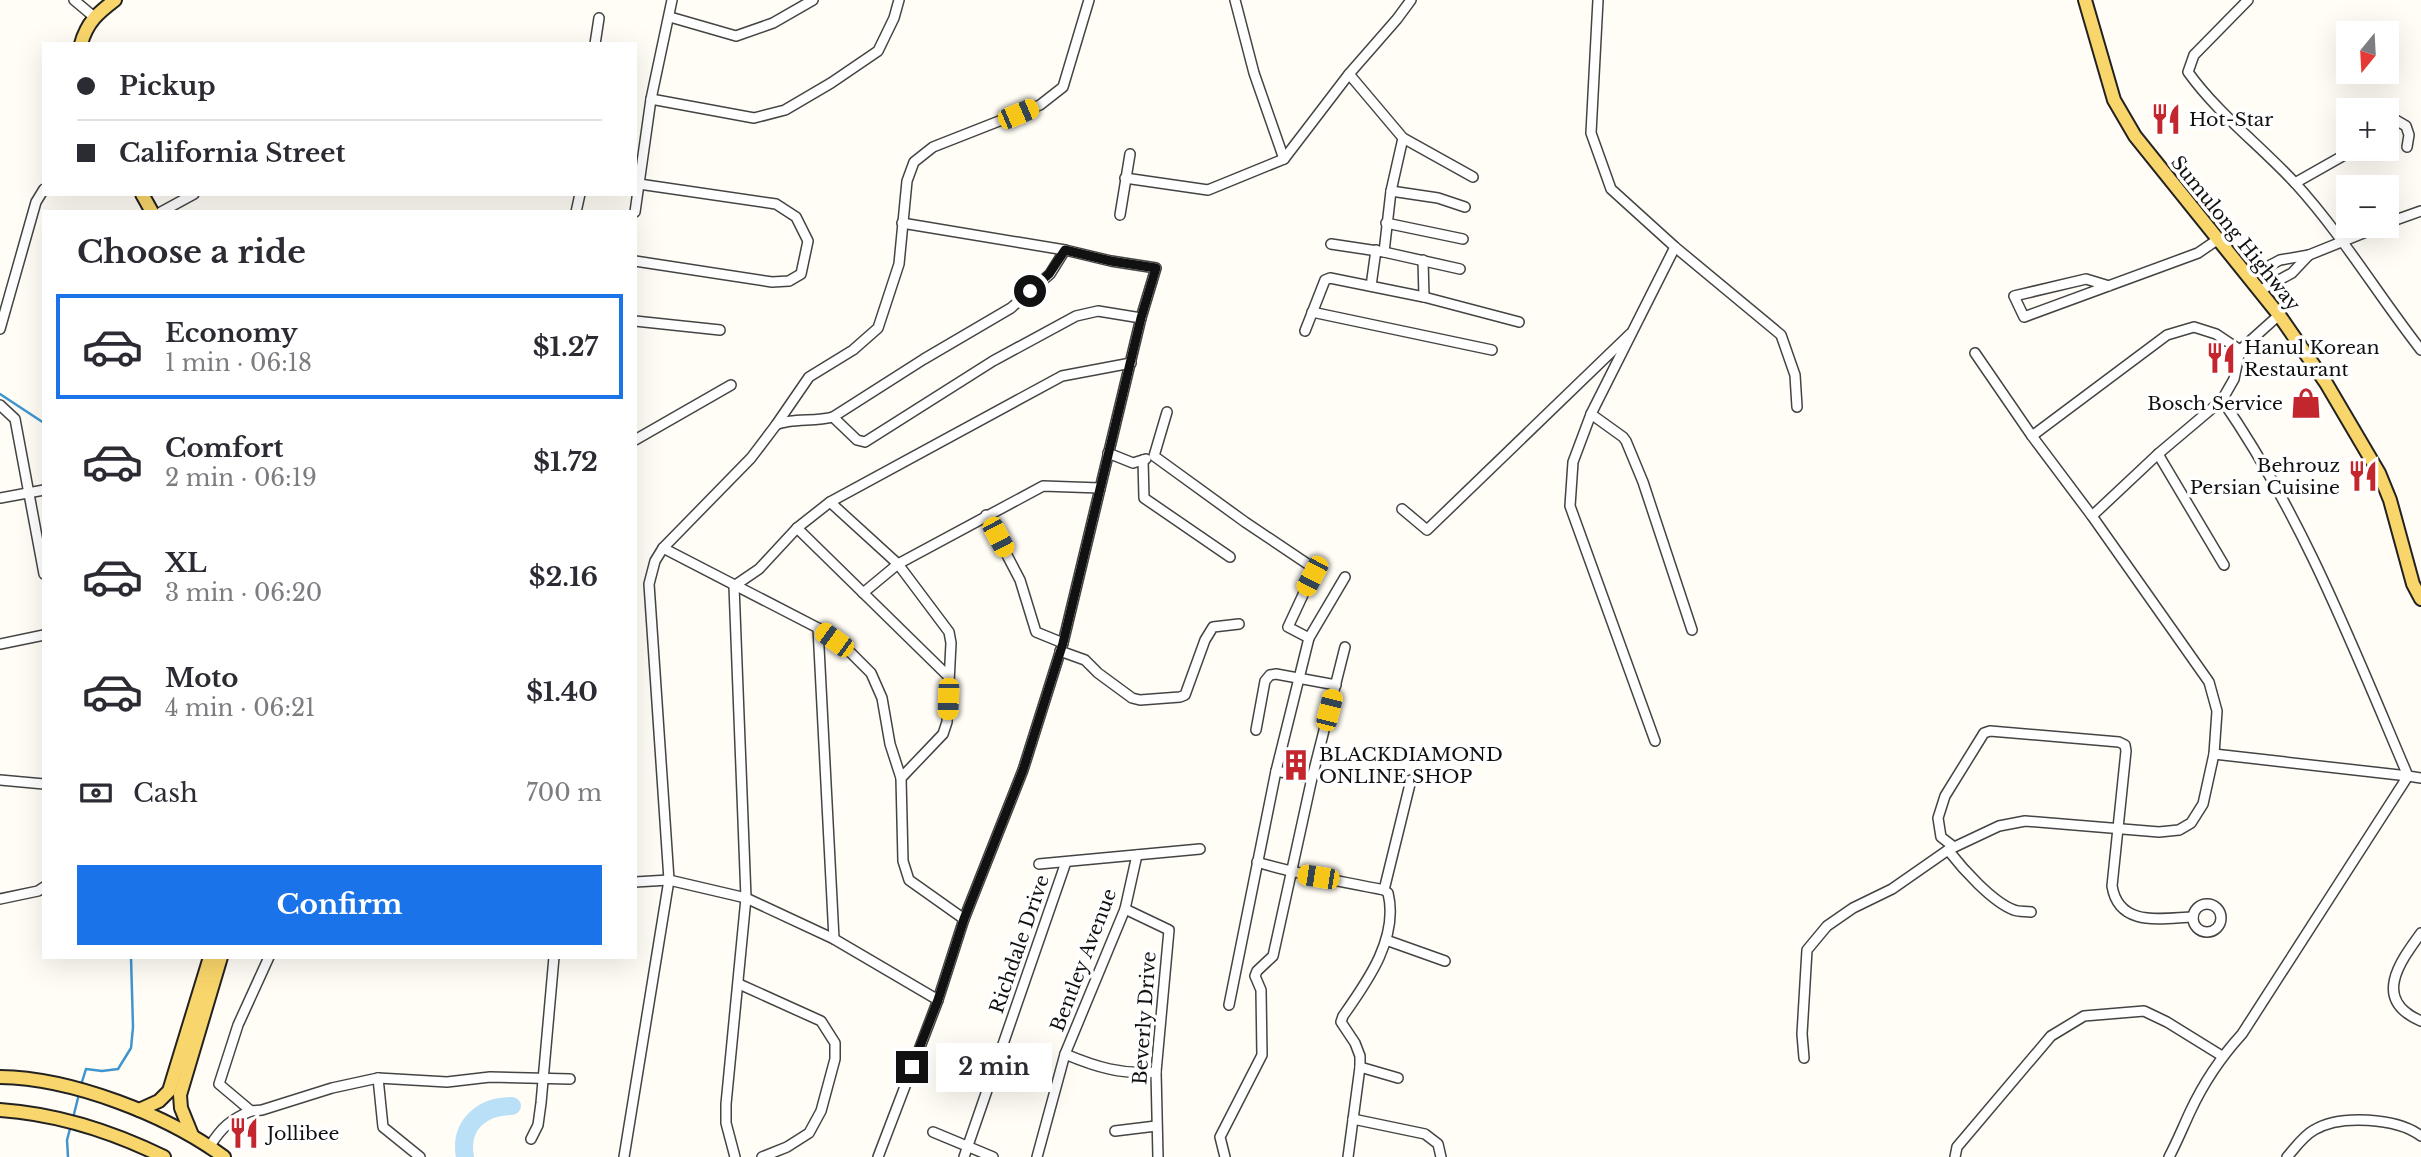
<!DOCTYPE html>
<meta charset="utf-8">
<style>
body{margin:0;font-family:"Libre Baskerville",serif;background:#f7f7f7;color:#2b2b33;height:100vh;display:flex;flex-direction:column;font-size:26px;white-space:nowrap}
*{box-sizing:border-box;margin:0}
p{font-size:23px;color:#7c7c81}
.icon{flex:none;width:38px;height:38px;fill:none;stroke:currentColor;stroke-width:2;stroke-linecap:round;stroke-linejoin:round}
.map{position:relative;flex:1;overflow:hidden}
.side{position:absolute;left:42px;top:210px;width:595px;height:749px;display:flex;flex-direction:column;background:#fff;border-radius:0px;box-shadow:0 7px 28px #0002}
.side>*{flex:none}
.banner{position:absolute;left:42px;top:42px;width:595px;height:154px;border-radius:0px;box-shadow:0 7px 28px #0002;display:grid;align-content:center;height:154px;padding:0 35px;background:#fff}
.needle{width:46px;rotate:198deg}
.buttons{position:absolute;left:2336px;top:21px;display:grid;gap:14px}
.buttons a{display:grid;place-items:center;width:63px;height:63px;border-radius:0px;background:#fff;box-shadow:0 7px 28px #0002;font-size:35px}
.end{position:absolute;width:32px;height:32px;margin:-16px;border:9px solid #111;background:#fff;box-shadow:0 0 0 4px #fff}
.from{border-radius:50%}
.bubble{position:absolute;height:49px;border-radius:0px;background:#fff;box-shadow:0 7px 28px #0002;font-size:23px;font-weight:700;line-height:49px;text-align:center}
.car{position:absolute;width:21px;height:42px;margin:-21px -10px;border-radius:9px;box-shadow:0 0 5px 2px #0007;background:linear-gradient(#f5c518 24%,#345 0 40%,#f5c518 0 76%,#345 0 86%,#f5c518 0)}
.banner b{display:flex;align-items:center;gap:24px;height:66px;font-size:26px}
.banner b+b{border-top:2px solid #e1e1e2}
.banner i{width:18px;height:18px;background:#2b2b33}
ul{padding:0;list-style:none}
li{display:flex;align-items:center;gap:21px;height:105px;margin:0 14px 10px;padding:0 21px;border:4px solid transparent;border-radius:0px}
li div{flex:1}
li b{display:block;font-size:26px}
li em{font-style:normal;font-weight:700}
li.selected{border-color:#1a73e8}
li>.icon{width:63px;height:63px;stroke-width:1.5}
h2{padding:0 35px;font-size:32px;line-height:84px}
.pay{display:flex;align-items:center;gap:18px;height:77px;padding:0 35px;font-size:26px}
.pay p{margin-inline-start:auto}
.cta{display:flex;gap:14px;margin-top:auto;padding:14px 35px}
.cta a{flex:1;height:80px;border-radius:0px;background:#1a73e8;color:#fff;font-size:28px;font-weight:700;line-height:80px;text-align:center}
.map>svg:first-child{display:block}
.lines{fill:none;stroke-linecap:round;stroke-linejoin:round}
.stream{stroke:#3f96cf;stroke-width:2.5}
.river{stroke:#b9e0f7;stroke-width:18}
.minor-casing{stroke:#444;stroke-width:12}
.major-casing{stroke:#222;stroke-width:16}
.minor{stroke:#fff;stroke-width:9}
.major{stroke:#f9d66b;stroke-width:12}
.route{stroke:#111;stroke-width:9}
.labels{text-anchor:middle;stroke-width:7;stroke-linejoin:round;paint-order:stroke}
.poi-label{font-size:19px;fill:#111;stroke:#fff;text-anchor:start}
.street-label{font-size:19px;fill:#111;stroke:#fff}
</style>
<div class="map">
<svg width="2421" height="1157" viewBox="0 0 2421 1157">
<rect width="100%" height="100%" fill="#fffdf5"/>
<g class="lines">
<!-- stream -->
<g class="stream">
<polyline points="0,394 44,423"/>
<polyline points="81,1085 86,1069 102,1071 118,1069 131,1048 133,1027 131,957"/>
<polyline points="73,1118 79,1094"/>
<polyline points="68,1157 67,1140 71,1125"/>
</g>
<!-- river -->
<path class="river" d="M465,1157C459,1125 482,1106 512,1106"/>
<defs>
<g id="minor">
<polyline points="74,0 93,16"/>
<polyline points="1235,0 1254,73 1284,159"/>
<polyline points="1598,0 1591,133 1611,189 1675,247 1781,335 1795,375 1797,407"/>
<path d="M2248,0L2194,55L2188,72C2218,114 2261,146 2296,184C2343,236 2378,295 2421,350"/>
<polyline points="670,17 736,36 773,23 813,0"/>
<polyline points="595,44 599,18"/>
<polyline points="1349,74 1403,138 1473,177"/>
<polyline points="651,99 754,118 785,110 831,83 878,51 894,18 899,0"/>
<polyline points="2387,115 2406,126 2409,135 2407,147"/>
<polyline points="1125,178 1208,190 1284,159 1349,74 1397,19 1411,0"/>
<polyline points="2295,183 2355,149"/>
<polyline points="1391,191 1438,198 1465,207"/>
<polyline points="161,212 194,194"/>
<polyline points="576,212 580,194"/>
<polyline points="635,212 651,99 672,0"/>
<polyline points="1120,215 1130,154"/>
<polyline points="1386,223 1463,239"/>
<polyline points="2387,223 2421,211"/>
<polyline points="1331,244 1384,252 1460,269"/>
<polyline points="1384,252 1391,191 1403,138"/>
<polyline points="1423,260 1424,297"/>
<polyline points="635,261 772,282 789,281 801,274 808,241 796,217 776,204 639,184"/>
<polyline points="2248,277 2280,260 2309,255 2381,226"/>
<polyline points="1371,286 1376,250"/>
<polyline points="2109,286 2086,279 2014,296 2024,317 2198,253 2217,240"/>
<polyline points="2259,291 2292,273 2309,255"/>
<polyline points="1312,312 1492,350"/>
<polyline points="635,321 720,330"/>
<polyline points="0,329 36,202 44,189"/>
<polyline points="1305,331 1325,280 1330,278 1424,297 1519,322"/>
<path d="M2222,400C2302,515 2353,647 2408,776L2421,778"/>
<polyline points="0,405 15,419 44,574"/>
<polyline points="1167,412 1154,456 1245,522 1315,569 1288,627 1309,638"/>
<polyline points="1591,414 1623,437 1626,441 1643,482 1692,630"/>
<polyline points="833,417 857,440 865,442 993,361 1076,316 1098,311 1141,318"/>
<polyline points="776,425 809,377 853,350 878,328 899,264 907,181 914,162 933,147 1040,105 1063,87 1089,0"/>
<polyline points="2032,436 2167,335 2194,327 2216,334 2240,350"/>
<polyline points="635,440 731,385"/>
<polyline points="1108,453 1133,463 1146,459"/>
<polyline points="2158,454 2224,565"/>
<polyline points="1143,460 1144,498 1230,557"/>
<polyline points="0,498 44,490"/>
<polyline points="830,502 898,564 949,632 951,643 947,722 943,734 901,778"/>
<polyline points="1402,509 1427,530 1630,334"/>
<polyline points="986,515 1020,580 1036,632 1063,643"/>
<polyline points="2092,516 2158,454 2222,400 2234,379 2240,350 2279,315"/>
<polyline points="797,528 948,676"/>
<polyline points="663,548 818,628 851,653 871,673 882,698 890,744 901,778 903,861 909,880 964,919"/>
<polyline points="863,593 898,564 1043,486 1100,488"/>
<polyline points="818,628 834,939"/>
<polyline points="0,644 44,635"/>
<polyline points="1060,651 1085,660 1098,673 1132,698 1140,700 1180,697 1185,695 1205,640 1213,627 1239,624"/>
<polyline points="1256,730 1265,681 1270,675 1276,674 1336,685"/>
<polyline points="1655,741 1570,506 1573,462 1591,414 1675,247"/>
<polyline points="1276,771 1309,638 1345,577"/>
<polyline points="0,780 44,784"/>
<path d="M1954,847L1941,837L1938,818L1945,796L1984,733L1990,731L2119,742L2125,745L2126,751L2112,886C2119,928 2162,918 2193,917"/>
<path d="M1948,850C1962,868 1992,902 2014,910C2019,912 2026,911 2031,912"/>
<path d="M1257,862C1299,875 1341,881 1384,890L1388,893C1399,938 1367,982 1343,1016L1341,1022L1355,1043L1360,1056V1067L1348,1157"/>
<polyline points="1039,864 1200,849"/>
<polyline points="635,882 669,880 746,898 834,939 938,1000"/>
<polyline points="1384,890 1411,780"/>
<polyline points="0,899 38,891 44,887"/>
<circle cx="2207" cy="918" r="14"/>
<polyline points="1125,909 1169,930 1156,1072 1158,1157"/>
<path d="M2421,933C2399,963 2372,1000 2421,1021"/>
<polyline points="1386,940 1445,961"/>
<polyline points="739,984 821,1021 835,1043 835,1059 821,1111 809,1133 787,1147 762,1157"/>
<polyline points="1229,1005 1276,771 1312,778"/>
<path d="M1065,1054C1096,1067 1122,1075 1156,1072"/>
<polyline points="1804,1058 1802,1034 1807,950 1827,926 1853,908 1892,889 1948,850 1999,826 2025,821 2159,832 2179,830 2191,823 2203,804 2214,754 2217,711 2209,682 2092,516 2032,436 1975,353"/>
<polyline points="1360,1067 1398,1078"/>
<polyline points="378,1078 383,1127 420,1157"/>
<polyline points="251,1111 262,1110 332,1088 378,1078 447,1082 490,1077 570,1079"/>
<polyline points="1353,1119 1425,1134 1438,1144 1441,1157"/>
<polyline points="1115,1131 1156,1126"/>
<polyline points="933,1132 993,1157"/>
<polyline points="531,1139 538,1125 541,1103 554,957"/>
<path d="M210,1146C221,1128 231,1119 251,1111L219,1084L238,1025L269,957"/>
<path d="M624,1157L669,880L649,584L655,561L663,548L751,458L776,425C790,418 815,422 833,417L924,359L1011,308L1050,274L1065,250"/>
<polyline points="735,1157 726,1123 726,1104 746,898 734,586 759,569 797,528 830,502 1062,376 1131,363"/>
<polyline points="878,1157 938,1000 964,919 1023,770 1063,643 1141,318 1156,268 1111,261 1065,250 902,223"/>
<polyline points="964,1157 1066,862"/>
<polyline points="1037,1157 1065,1054 1125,909 1137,855"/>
<polyline points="1225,1157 1220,1137 1262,1055 1261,990 1255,976 1257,971 1273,956 1312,778 1345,647"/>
<polyline points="1955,1157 1957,1147 2051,1036 2084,1016 2144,1011 2167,1022 2222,1056"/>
<path d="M2169,1157C2177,1142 2183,1127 2190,1112C2203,1084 2221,1057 2242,1034L2408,776L2214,754"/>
<path d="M2287,1157C2296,1147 2303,1136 2314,1130C2340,1114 2397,1118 2421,1136"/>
</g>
<g id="major">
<polyline points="2085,0 2114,100 2135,136 2279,315 2326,383 2379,473 2390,500 2413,584 2421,599"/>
<path d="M81,44C87,22 98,13 115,0"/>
<polyline points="142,194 152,212"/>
<path d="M0,1077C72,1078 167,1115 224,1157"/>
<path d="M0,1110C58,1114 113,1132 164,1157"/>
<polyline points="139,1110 159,1101 169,1091 210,957"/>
<polyline points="192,1135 181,1108 180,1095 221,957"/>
</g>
</defs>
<!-- minor casing -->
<use href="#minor" class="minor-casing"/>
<!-- major casing -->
<use href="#major" class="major-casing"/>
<!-- minor -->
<use href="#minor" class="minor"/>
<!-- major -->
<use href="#major" class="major"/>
</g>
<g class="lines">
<!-- route -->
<polyline class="route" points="912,1067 938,1000 964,919 1023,770 1063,643 1141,318 1156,268 1111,261 1065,250 1049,274 1030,291"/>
</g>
<!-- icons -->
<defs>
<symbol id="restaurant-bare" viewBox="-9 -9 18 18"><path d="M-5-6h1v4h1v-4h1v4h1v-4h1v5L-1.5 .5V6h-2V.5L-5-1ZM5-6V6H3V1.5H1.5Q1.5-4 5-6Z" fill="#c4262e" stroke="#fff" stroke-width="2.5" paint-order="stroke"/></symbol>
<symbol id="shop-bare" viewBox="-9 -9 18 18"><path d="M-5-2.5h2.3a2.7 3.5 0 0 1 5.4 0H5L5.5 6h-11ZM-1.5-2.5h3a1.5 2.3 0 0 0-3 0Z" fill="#c4262e" stroke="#fff" stroke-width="2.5" paint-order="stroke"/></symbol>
<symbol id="building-bare" viewBox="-9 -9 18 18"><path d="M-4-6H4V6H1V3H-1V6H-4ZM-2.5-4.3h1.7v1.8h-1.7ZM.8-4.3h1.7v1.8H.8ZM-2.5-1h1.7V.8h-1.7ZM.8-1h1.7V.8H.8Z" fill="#c4262e" stroke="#fff" stroke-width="2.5" paint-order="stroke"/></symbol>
</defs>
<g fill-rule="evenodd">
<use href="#restaurant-bare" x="2144" y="97" width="44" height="44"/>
<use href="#restaurant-bare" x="2199" y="336" width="44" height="44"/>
<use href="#shop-bare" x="2284" y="381" width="44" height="44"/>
<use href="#restaurant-bare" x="2341" y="454" width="44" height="44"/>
<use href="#building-bare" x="1274" y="743" width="44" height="44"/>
<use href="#restaurant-bare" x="222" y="1111" width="44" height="44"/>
</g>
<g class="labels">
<!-- poi labels -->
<g class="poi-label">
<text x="2189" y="126">Hot-Star</text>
<text x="2244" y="354">Hanul Korean<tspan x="2244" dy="22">Restaurant</tspan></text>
<text x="2283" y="410" text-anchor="end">Bosch Service</text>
<text x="2340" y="472" text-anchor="end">Behrouz<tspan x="2340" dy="22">Persian Cuisine</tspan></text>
<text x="1319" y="761">BLACKDIAMOND<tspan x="1319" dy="22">ONLINE SHOP</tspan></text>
<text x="267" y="1140">Jollibee</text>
</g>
<!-- street labels -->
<g class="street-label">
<text transform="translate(2236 233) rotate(51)" y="7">Sumulong Highway</text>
<text transform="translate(1019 944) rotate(-71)" y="7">Richdale Drive</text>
<text transform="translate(1083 960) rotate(-69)" y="7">Bentley Avenue</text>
<text transform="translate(1144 1018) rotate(-86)" y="7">Beverly Drive</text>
</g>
</g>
</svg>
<div class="buttons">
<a><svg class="needle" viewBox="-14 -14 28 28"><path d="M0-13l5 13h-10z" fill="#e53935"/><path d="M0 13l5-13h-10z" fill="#7c7c81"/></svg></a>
<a>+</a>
<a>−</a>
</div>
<i class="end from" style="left:1030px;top:291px"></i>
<i class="end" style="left:912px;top:1067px"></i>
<div class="bubble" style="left:936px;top:1043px;width:116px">2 min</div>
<i class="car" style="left:1018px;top:114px;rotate:67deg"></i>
<i class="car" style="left:998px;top:537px;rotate:152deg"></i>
<i class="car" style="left:1312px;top:576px;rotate:208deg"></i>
<i class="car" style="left:834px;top:640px;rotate:306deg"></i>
<i class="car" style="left:948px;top:699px;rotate:182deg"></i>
<i class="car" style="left:1329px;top:710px;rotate:14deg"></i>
<i class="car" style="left:1318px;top:877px;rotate:279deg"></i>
<div class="banner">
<b><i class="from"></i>Pickup</b>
<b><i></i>California Street</b>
</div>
<section class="side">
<h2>Choose a ride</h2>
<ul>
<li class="selected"><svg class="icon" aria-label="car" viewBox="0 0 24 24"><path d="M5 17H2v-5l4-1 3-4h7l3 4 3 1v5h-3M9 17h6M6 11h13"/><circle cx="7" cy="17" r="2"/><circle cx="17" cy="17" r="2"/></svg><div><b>Economy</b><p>1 min · 06:18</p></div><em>$1.27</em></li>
<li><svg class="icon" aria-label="car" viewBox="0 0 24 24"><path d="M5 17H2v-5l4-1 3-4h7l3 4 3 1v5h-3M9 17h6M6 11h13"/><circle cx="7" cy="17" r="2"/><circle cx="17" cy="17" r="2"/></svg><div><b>Comfort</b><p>2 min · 06:19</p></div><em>$1.72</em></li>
<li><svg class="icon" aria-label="car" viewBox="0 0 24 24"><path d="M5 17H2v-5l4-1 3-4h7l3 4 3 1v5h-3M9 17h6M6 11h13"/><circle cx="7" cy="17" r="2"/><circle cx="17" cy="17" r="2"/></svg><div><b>XL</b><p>3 min · 06:20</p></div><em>$2.16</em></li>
<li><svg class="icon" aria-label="car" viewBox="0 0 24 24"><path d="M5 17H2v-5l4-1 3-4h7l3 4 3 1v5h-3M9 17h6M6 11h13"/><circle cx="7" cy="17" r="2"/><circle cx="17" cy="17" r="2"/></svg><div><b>Moto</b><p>4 min · 06:21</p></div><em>$1.40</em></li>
</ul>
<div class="pay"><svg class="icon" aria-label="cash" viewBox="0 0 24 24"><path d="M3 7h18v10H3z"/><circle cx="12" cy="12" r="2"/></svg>Cash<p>700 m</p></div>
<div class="cta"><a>Confirm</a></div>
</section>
</div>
